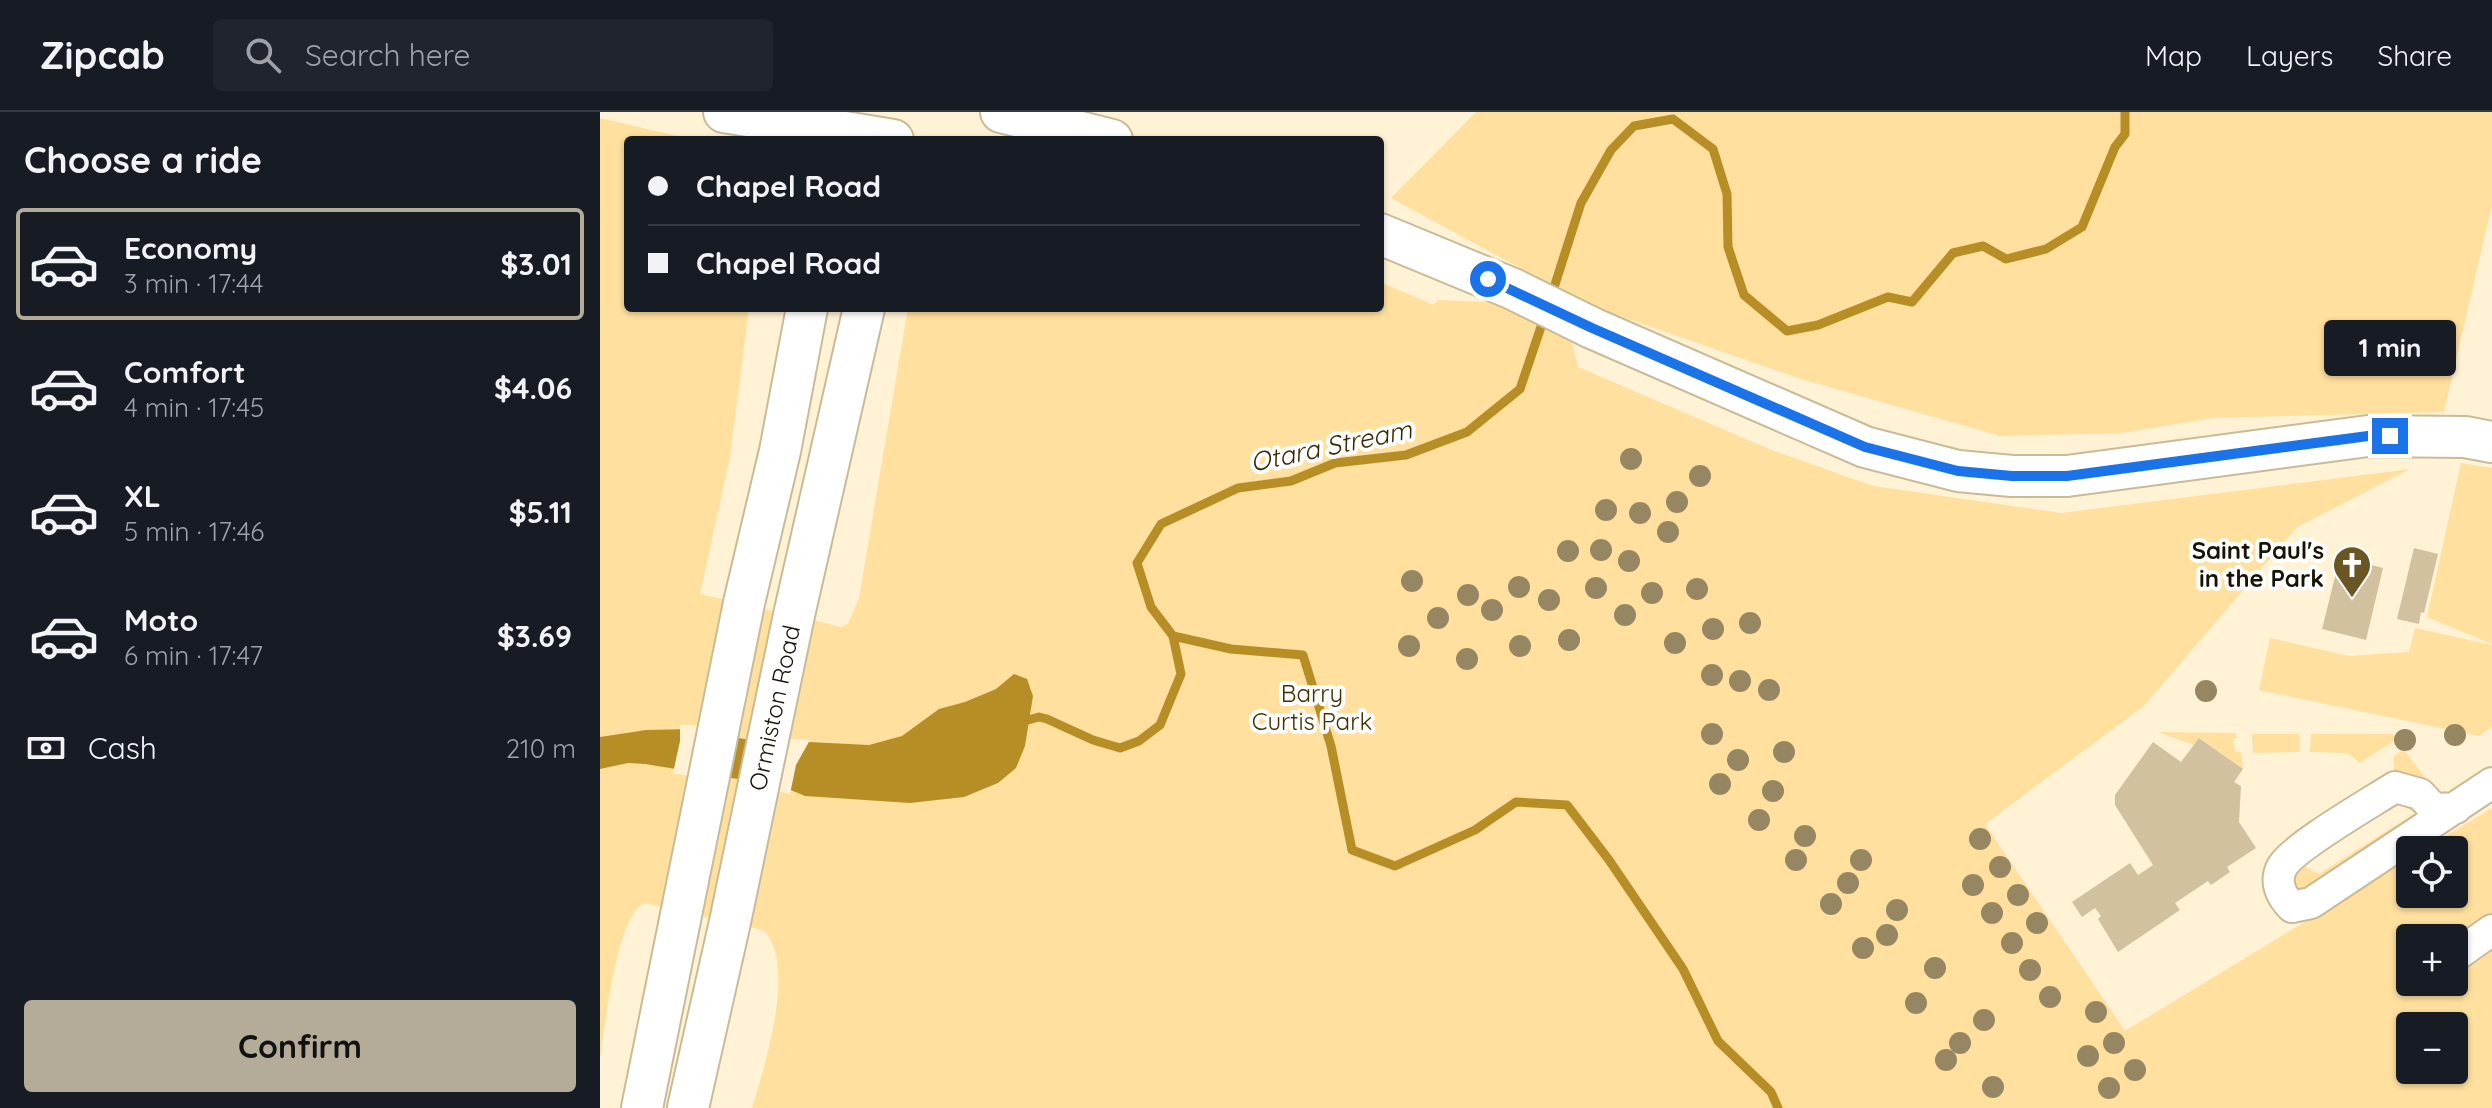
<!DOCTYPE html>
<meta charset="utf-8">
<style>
body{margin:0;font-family:Quicksand,sans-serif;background:#20242c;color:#f1f3f6;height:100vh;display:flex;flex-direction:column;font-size:30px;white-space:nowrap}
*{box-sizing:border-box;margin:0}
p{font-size:26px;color:#9ea1a6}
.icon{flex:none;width:44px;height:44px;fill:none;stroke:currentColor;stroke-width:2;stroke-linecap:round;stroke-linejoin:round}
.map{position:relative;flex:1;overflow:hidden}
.sheet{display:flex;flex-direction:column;background:#171b24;width:600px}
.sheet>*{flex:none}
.top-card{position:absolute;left:24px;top:24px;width:760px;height:176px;border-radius:8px;box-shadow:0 2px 6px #0004;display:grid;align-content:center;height:176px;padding:0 24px;background:#171b24}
.tools{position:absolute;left:1796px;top:724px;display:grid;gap:16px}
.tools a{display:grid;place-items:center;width:72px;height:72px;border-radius:8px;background:#171b24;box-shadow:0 2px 6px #0004;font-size:40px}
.end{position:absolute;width:36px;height:36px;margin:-18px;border:10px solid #1a73e8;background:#fff;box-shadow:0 0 0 4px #fff}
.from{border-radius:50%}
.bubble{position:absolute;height:56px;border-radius:8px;background:#171b24;box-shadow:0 2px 6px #0004;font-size:26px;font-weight:700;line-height:56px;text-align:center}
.top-card b{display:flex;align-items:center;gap:28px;height:76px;font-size:30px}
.top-card b+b{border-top:2px solid #363941}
.top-card i{width:20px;height:20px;background:#f1f3f6}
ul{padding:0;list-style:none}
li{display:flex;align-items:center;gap:24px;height:112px;margin:0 16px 12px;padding:0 8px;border:4px solid transparent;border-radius:8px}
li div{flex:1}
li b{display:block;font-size:30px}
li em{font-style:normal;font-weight:700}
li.selected{border-color:#b4ac98}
li>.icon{width:72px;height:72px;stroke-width:1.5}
h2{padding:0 24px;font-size:36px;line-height:96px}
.pay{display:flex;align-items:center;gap:20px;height:88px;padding:0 24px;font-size:30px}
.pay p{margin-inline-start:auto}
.cta{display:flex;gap:16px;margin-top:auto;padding:16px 24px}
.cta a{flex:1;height:92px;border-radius:8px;background:#b4ac98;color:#111;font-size:32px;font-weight:700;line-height:92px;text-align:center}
header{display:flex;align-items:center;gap:48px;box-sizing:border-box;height:112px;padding:0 40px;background:#171b24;border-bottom:2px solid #363941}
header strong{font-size:38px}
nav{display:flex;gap:44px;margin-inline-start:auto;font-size:28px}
.search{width:560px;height:72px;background:#20242c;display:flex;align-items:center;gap:20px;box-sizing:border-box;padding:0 28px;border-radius:8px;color:#9ea1a6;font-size:30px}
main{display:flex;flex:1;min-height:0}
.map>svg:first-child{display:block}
.green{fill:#ffe09e;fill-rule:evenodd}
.water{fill:#b78e25}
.pier{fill:#fff2d5}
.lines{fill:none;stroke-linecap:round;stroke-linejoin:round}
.stream{stroke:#b78e25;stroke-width:9}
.building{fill:#d1c19e}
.minor-casing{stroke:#cabb98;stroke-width:34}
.major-casing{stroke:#cabb98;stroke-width:44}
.minor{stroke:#fff;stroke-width:30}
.major{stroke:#fff;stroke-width:40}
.tree{fill:#968762}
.route{stroke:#1a73e8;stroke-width:10}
.labels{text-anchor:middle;stroke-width:8;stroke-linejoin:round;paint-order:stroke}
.poi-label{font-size:24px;font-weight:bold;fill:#191307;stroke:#fff;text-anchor:end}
.park-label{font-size:24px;fill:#413004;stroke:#fff}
.street-label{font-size:24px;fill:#191307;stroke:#fff}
.water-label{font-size:26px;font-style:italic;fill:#392900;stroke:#fff}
</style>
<header>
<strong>Zipcab</strong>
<div class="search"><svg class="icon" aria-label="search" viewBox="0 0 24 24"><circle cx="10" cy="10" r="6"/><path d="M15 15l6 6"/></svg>Search here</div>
<nav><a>Map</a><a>Layers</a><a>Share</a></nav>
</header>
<main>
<section class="sheet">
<h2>Choose a ride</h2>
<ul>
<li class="selected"><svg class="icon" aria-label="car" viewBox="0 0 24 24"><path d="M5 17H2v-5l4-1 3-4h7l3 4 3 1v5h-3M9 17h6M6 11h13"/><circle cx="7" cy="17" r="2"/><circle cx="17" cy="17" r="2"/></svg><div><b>Economy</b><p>3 min · 17:44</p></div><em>$3.01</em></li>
<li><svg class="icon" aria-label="car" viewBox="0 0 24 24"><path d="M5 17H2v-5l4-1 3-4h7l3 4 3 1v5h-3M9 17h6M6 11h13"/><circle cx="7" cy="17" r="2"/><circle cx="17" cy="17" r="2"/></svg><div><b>Comfort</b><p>4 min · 17:45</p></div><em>$4.06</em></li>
<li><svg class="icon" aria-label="car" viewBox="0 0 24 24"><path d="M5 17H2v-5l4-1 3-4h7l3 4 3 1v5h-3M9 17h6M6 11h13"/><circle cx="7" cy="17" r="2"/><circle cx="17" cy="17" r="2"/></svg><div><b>XL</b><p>5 min · 17:46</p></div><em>$5.11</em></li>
<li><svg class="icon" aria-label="car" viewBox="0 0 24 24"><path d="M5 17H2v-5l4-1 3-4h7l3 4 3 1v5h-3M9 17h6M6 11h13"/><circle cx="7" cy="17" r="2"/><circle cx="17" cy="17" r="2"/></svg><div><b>Moto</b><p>6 min · 17:47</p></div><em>$3.69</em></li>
</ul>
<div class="pay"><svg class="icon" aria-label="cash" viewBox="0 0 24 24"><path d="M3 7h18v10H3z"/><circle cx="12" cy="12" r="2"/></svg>Cash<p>210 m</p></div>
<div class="cta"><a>Confirm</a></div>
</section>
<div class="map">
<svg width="1892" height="996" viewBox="0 0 1892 996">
<rect width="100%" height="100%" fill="#fff2d5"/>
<!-- green -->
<g class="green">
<polygon points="876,0 1892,0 1892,93 1844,300 1613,306 1521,321 1400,324 1201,267 988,193 791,86"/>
<path d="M0,6L95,28H28V196H149L130,345L100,482L242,515L248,512L259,486L308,196H780V170L834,193L838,188L906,191L971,226L978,255L1169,337L1273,374L1461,401L1810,357L1697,415L1544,594L1385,712L1525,919L1810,746V782H1854V738H1822L1892,696V996H152C164,956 198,851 163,818L44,791C16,805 5,915 0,947ZM1810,826H1854V870H1810ZM1810,914H1854V958H1810Z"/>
<polygon points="1861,351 1892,356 1892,532 1827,505"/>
<polygon points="1815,516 1892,533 1892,615 1879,624 1659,578 1670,526 1749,544 1809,540"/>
<polygon points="1558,620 1636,621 1637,626 1633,627 1635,640 1641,640 1643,657 1600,626 1594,633"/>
<polygon points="1652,622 1699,622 1699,640 1653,641"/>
<polygon points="1711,622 1793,622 1797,627 1760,651 1748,641 1710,640"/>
<polygon points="1804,638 1839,683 1794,663 1794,644"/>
<path d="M1793,689L1820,696L1821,705L1703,781C1690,774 1690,762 1700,752L1719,762L1815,701Z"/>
</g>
<!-- water -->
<polygon class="water" points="414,562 427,567 433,584 425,634 416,656 398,671 364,685 310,691 205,684 181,674 45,652 28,651 0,657 0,625 46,618 92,617 144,627 269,633 302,624 339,597 365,590 396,577"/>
<!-- pier -->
<g class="pier">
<polygon points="80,613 93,613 134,621 93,665 73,661 80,629"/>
<polygon points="152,624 210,628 196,653 190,682 142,671"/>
</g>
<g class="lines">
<!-- stream -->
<g class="stream">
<polyline points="951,185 981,91 1011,38 1034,14 1073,7 1113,37 1127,82 1128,135 1144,183 1187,219 1218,213 1288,185 1312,190 1353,141 1383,134 1406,147 1446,137 1482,115 1515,35 1525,22 1525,0"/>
<polyline points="945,203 920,277 867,320 806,343 735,351 691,369 638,376 561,412 537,451 551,495 573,524 631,537 703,543 731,634 752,738 795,754 875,718 916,690 967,693 1009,748 1083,857 1118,929 1171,980 1178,996"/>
<polyline points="417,611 439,605 447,607 493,628 520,636 539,629 560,613 581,562 573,524"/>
</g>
</g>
<!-- building -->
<g class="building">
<polygon points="1814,436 1838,442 1824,501 1821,500 1819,512 1797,507"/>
<polygon points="1740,445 1783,456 1766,528 1722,517"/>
<polygon points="1599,626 1643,657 1634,670 1641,674 1639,710 1656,736 1627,755 1630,760 1611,773 1608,769 1575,791 1580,798 1518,840 1498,807 1501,804 1495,796 1482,805 1472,790 1530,751 1538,763 1553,753 1515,693 1515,683 1553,630 1581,650"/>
</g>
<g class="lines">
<defs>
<g id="minor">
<path d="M1856,696L1834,697L1820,682L1795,675C1772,690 1693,735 1682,755C1674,770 1681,784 1692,795L1711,791L1892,671"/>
<polyline points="1854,845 1892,818"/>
</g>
<g id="major">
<polyline points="124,0 293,28"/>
<polyline points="401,0 512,28"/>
<polyline points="780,122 913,177 992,216 1265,335 1358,359 1412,364 1467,364 1768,324 1865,325 1892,330"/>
<polyline points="42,996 144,491 180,339 207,196"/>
<polyline points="88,996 130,810 194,503 264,196"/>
</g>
</defs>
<!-- minor casing -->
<use href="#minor" class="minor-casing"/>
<!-- major casing -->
<use href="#major" class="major-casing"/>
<!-- minor -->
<use href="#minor" class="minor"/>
<!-- major -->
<use href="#major" class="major"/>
</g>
<!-- trees -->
<g class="tree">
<circle cx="1031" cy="347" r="11"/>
<circle cx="1100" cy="364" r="11"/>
<circle cx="1077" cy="390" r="11"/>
<circle cx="1006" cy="398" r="11"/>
<circle cx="1040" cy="401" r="11"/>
<circle cx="1068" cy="420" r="11"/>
<circle cx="1001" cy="438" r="11"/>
<circle cx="968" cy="439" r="11"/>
<circle cx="1029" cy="449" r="11"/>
<circle cx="812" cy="469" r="11"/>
<circle cx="919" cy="475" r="11"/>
<circle cx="996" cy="476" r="11"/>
<circle cx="1097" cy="477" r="11"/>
<circle cx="1052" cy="481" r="11"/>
<circle cx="868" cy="483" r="11"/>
<circle cx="949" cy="488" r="11"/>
<circle cx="892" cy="498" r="11"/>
<circle cx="1025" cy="503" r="11"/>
<circle cx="838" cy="506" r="11"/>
<circle cx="1150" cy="511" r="11"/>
<circle cx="1113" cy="517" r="11"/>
<circle cx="969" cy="528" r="11"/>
<circle cx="1075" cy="531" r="11"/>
<circle cx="809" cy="534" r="11"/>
<circle cx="920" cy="534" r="11"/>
<circle cx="867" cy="547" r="11"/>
<circle cx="1112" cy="563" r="11"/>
<circle cx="1140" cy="569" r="11"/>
<circle cx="1169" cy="578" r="11"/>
<circle cx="1606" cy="579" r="11"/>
<circle cx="1112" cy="622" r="11"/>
<circle cx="1855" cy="623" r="11"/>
<circle cx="1805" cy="628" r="11"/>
<circle cx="1184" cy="640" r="11"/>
<circle cx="1138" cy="648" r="11"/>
<circle cx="1120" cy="672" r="11"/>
<circle cx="1173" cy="679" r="11"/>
<circle cx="1159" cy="708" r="11"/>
<circle cx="1205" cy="724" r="11"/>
<circle cx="1380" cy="727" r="11"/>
<circle cx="1196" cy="748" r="11"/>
<circle cx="1261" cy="748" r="11"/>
<circle cx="1400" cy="755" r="11"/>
<circle cx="1248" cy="771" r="11"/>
<circle cx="1373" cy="773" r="11"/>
<circle cx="1418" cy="783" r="11"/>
<circle cx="1231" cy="792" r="11"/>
<circle cx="1297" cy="798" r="11"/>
<circle cx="1392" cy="801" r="11"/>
<circle cx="1437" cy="811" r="11"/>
<circle cx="1287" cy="823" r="11"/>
<circle cx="1412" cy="831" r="11"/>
<circle cx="1263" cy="836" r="11"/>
<circle cx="1335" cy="856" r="11"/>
<circle cx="1430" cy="858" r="11"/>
<circle cx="1450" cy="885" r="11"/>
<circle cx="1316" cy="891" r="11"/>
<circle cx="1496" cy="900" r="11"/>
<circle cx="1384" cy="908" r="11"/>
<circle cx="1360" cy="931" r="11"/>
<circle cx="1514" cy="931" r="11"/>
<circle cx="1488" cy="944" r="11"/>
<circle cx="1346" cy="948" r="11"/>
<circle cx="1535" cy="958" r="11"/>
<circle cx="1393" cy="975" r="11"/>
<circle cx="1509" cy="976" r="11"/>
</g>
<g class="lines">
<!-- route -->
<polyline class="route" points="888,167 992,216 1265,335 1358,359 1412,364 1467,364 1768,324 1790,324"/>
</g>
<!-- icons -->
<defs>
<symbol id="church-pin" viewBox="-11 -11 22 30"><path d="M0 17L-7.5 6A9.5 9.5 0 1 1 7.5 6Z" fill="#6a5625" stroke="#fff"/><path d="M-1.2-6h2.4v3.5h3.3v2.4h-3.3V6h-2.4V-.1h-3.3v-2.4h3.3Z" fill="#fff"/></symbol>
</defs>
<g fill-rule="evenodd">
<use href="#church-pin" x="1730" y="431" width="44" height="60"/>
</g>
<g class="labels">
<!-- poi labels -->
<g class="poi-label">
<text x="1724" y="447">Saint Paul's<tspan x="1724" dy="28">in the Park</tspan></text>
</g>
<!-- park labels -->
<g class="park-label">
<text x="712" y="590">Barry<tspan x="712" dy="28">Curtis Park</tspan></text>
</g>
<!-- street labels -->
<g class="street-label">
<text transform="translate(175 596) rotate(-78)" y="8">Ormiston Road</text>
</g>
<!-- water labels -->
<g class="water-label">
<text transform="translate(731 334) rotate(-12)" y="9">Otara Stream</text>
</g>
</g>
</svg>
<div class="tools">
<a><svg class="icon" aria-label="locate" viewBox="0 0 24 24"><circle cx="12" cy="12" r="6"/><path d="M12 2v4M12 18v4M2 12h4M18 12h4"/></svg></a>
<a>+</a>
<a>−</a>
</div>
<i class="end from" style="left:888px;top:167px"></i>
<i class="end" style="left:1790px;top:324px"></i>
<div class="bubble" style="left:1724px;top:208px;width:132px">1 min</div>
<div class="top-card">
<b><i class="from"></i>Chapel Road</b>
<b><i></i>Chapel Road</b>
</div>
</div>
</main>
